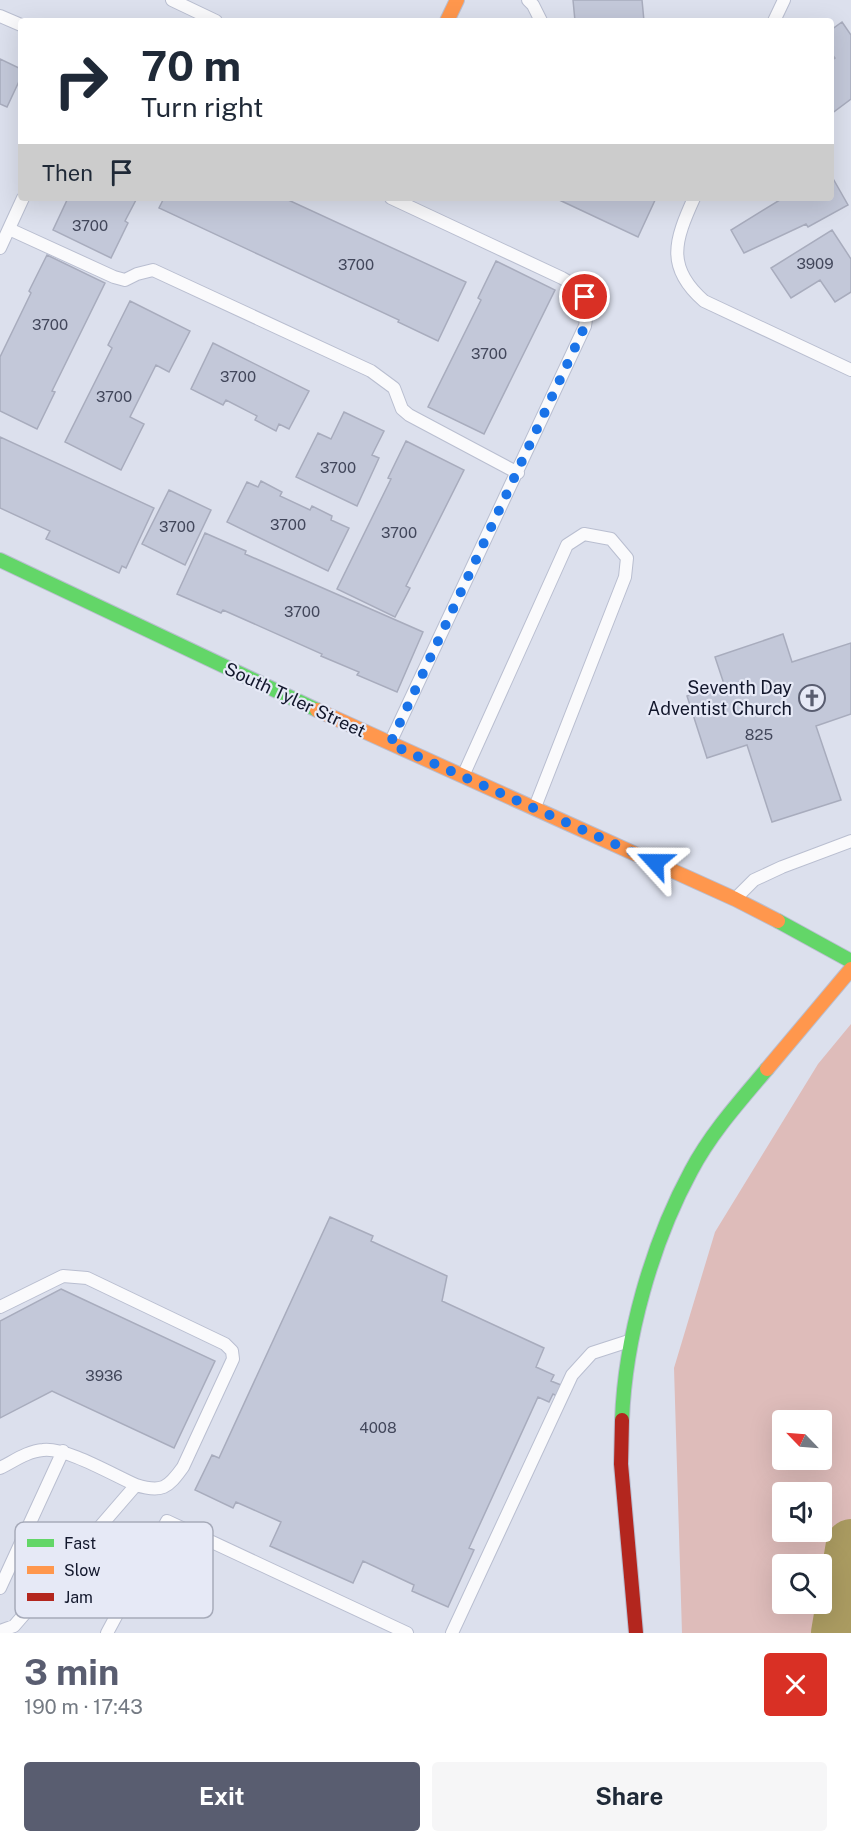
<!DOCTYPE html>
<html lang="en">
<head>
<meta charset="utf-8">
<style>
	:root { --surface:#fff; --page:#f6f6f7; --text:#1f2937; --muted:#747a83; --accent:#595d70 }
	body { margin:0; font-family:"Public Sans",sans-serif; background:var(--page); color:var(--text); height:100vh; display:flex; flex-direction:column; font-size:22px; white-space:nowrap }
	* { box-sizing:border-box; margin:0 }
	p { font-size:20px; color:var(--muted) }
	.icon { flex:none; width:33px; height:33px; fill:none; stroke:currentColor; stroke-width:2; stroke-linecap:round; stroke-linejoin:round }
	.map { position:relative; height:1633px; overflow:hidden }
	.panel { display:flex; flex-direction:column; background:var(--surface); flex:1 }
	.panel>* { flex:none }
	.hud { position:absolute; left:18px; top:18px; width:816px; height:183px; border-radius:6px; box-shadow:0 6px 24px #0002; background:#fff; color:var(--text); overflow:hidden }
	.needle { width:39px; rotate:295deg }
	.fabs { position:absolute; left:772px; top:1410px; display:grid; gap:12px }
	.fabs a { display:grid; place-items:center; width:60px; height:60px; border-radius:6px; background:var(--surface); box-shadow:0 6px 24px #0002; font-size:30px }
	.pin { position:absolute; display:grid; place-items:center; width:51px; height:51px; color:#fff; margin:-26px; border:3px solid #fff; border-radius:50%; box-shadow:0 2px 6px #0007 }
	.me { position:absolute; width:66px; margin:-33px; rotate:294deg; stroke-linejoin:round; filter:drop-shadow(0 0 4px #0008) }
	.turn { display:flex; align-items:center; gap:21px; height:126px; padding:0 24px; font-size:27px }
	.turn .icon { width:78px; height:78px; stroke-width:2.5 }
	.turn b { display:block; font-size:42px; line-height:51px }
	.then { display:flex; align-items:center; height:57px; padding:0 24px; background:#0003; gap:12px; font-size:22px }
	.round { display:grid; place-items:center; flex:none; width:63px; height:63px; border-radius:6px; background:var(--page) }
	.summary { display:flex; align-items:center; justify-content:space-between; height:102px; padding:0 24px }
	h1 { font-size:36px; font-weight:700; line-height:45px; color:var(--accent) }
	.cta { display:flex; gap:12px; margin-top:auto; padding:12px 24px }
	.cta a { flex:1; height:69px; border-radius:6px; background:var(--accent); color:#fff; font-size:24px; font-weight:700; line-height:69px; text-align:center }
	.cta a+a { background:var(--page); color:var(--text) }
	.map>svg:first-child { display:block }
</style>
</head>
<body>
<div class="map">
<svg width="851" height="1633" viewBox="0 0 851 1633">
	<rect width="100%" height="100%" fill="#dce0ed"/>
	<path fill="#debcba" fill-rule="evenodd" d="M851 1024V1633H682L674 1368 715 1232 818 1064ZM783 1420H822V1460H783ZM783 1492H822V1532H783ZM783 1564H822V1604H783Z"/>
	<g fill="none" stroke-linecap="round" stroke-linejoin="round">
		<path stroke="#aa9b61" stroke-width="50" d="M836 1633 851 1544"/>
	</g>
	<path fill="#c3c8d9" stroke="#a8acbd" stroke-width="1.5" d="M573 0H642L644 21H575Z
		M842 22 851 35V99L831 114V61L835 58 831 53V30Z
		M0 59 21 69V77L7 107 0 104Z
		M831 175 848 205 808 227 806 224 744 253 731 230 783 198H831Z
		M68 198H137L125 221 128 223 111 258 53 230Z
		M164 198H284L466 282 438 341 398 322 399 320 159 208Z
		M555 198H656L638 237Z
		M832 230 851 259V292L835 302 820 280 791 298 771 268Z
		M47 255 105 283 52 391 55 392 37 429 0 411V357L31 293 29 291Z
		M496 261 555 290 484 434 428 407 481 300 478 298Z
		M130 301 190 331 169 372 156 365 130 417 144 424 121 470 65 442 112 348 108 345Z
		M213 343 309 391 289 429 279 424 276 431 255 420 257 416 226 400 223 405 191 389Z
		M344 412 384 431 372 455 379 458 357 506 296 477 318 433 331 439Z
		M0 437 154 508 126 568 122 566 119 573 46 539 50 531 0 508Z
		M406 441 464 470 406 586 410 588 395 617 337 589 391 479 388 478Z
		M261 481 282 492 280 496 310 510 312 506 332 516 331 520 349 528 328 571 227 522 247 482 258 487Z
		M169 490 211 510 185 565 142 544Z
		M205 533 246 551 245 554 423 632 397 692 357 675 359 672 321 656 322 654 223 610 221 613 177 594Z
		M783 634 792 662 851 643V714L816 726 841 800 772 822 747 745 707 758 687 696 724 684 715 657Z
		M330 1217 373 1236 371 1241 447 1276 442 1301 544 1348 536 1367 554 1375 551 1381 561 1385 557 1396 553 1394 549 1402 538 1397 469 1548 474 1550 448 1607 412 1591 414 1585 363 1561 353 1583 270 1546 281 1522 236 1502 233 1508 195 1490 212 1455 219 1458Z
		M61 1289 215 1361 174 1448 52 1391 0 1418V1321Z"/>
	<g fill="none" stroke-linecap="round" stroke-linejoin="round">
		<defs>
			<path id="lane" d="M172 0 216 21
				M528 0 533 5 541 21
				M0 16 21 25
				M774 21 784 0
				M694 198C675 240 665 267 704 301L851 370
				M9 229 114 277 125 280 137 274 153 270 371 371 394 388 402 409 409 415 518 473
				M0 248 23 198
				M390 743 585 326C590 299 586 291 562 278L391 198
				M463 776 567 545 584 534 611 539 627 558 625 577 535 807
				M736 898 754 880 782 867 851 841
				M0 1307 63 1276 87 1278 225 1344 232 1351 233 1359 183 1467C168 1488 162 1493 136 1485L14 1626 0 1631
				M0 1468C14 1461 28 1451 43 1450 66 1447 113 1475 136 1485
				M0 1588 63 1451
				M107 1633 167 1521 407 1633
				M452 1633 572 1375 592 1353 629 1341"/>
			<path id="fast" d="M0 560 317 710
				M778 921 851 961
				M622 1420C625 1338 652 1243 691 1171 711 1133 740 1101 767 1069"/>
			<path id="slow" d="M447 21 457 0
				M317 710 735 899 778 921
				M767 1069 851 969"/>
			<path id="jam" d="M622 1420 621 1464 636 1633"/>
		</defs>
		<use href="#lane" stroke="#b9bed0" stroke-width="14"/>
		<use href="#fast" stroke="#b9bed0" stroke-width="16"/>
		<use href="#slow" stroke="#b9bed0" stroke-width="16"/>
		<use href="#jam" stroke="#b9bed0" stroke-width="16"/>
		<use href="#lane" stroke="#fafafc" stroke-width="12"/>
		<use href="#fast" stroke="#63d668" stroke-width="14"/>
		<use href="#slow" stroke="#ff974d" stroke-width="14"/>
		<use href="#jam" stroke="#b3261e" stroke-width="14"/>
	</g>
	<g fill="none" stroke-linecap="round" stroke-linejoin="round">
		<path stroke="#1a73e8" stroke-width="10" stroke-dasharray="0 18" d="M585 297 589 308 585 326 390 744 655 862"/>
	</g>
	<defs>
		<symbol id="church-ring" viewBox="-11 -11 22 22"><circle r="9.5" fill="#e6e9f6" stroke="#595d70" stroke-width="1.5"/><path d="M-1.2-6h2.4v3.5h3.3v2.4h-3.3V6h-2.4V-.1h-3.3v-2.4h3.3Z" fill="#595d70"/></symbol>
	</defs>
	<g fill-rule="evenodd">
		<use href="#church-ring" x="797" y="683" width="30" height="30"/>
	</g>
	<g text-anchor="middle" stroke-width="4.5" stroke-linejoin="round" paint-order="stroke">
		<g font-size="15" fill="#42475b">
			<text x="90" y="231">3700</text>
			<text x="815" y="269">3909</text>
			<text x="356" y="270">3700</text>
			<text x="50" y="330">3700</text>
			<text x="489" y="359">3700</text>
			<text x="238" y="382">3700</text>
			<text x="114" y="402">3700</text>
			<text x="338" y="473">3700</text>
			<text x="288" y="530">3700</text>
			<text x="177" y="532">3700</text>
			<text x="399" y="538">3700</text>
			<text x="302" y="617">3700</text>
			<text x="759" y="740">825</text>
			<text x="104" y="1381">3936</text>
			<text x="378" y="1433">4008</text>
		</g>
		<g font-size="18" fill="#12172c" stroke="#e6e9f6" text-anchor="end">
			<text x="792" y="694">Seventh Day<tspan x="792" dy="21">Adventist Church</tspan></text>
		</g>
		<g font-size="18" fill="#12172c" stroke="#e6e9f6">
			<text transform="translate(295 700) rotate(25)" y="6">South Tyler Street</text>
		</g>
	</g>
	<rect x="15" y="1522" width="198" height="96" rx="9" fill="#e6e9f6" stroke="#a6aab9" stroke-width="1.5"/>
	<rect x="27" y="1539" width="27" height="8" fill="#63d668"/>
	<rect x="27" y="1566" width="27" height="8" fill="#ff974d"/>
	<rect x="27" y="1593" width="27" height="8" fill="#b3261e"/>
	<g font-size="16" fill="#12172c">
		<text x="64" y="1549">Fast</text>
		<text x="64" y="1576">Slow</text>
		<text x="64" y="1603">Jam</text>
	</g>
</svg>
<div class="fabs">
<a><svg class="needle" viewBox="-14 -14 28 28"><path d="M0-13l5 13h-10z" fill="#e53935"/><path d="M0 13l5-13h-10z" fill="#747a83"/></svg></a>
<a><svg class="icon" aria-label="sound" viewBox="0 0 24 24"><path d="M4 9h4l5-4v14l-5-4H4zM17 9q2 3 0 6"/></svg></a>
<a><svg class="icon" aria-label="search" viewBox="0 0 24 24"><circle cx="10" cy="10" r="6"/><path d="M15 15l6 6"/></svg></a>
</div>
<div class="pin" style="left:585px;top:297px;background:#d93025"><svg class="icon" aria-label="arrive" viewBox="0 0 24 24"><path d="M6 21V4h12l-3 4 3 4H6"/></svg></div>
<svg class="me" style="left:655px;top:862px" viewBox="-20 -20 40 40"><path d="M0-17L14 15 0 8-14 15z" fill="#1a73e8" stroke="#fff" stroke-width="4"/></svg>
<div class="hud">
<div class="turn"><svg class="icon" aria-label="right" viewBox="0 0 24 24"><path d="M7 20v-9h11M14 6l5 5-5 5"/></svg><div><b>70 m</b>Turn right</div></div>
<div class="then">Then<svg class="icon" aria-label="arrive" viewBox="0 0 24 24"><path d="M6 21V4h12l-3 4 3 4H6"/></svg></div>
</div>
</div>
<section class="panel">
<div class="summary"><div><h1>3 min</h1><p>190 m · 17:43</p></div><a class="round" style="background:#d93025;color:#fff"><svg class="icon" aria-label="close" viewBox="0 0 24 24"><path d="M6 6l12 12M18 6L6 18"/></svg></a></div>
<div class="cta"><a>Exit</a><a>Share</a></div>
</section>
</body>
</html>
